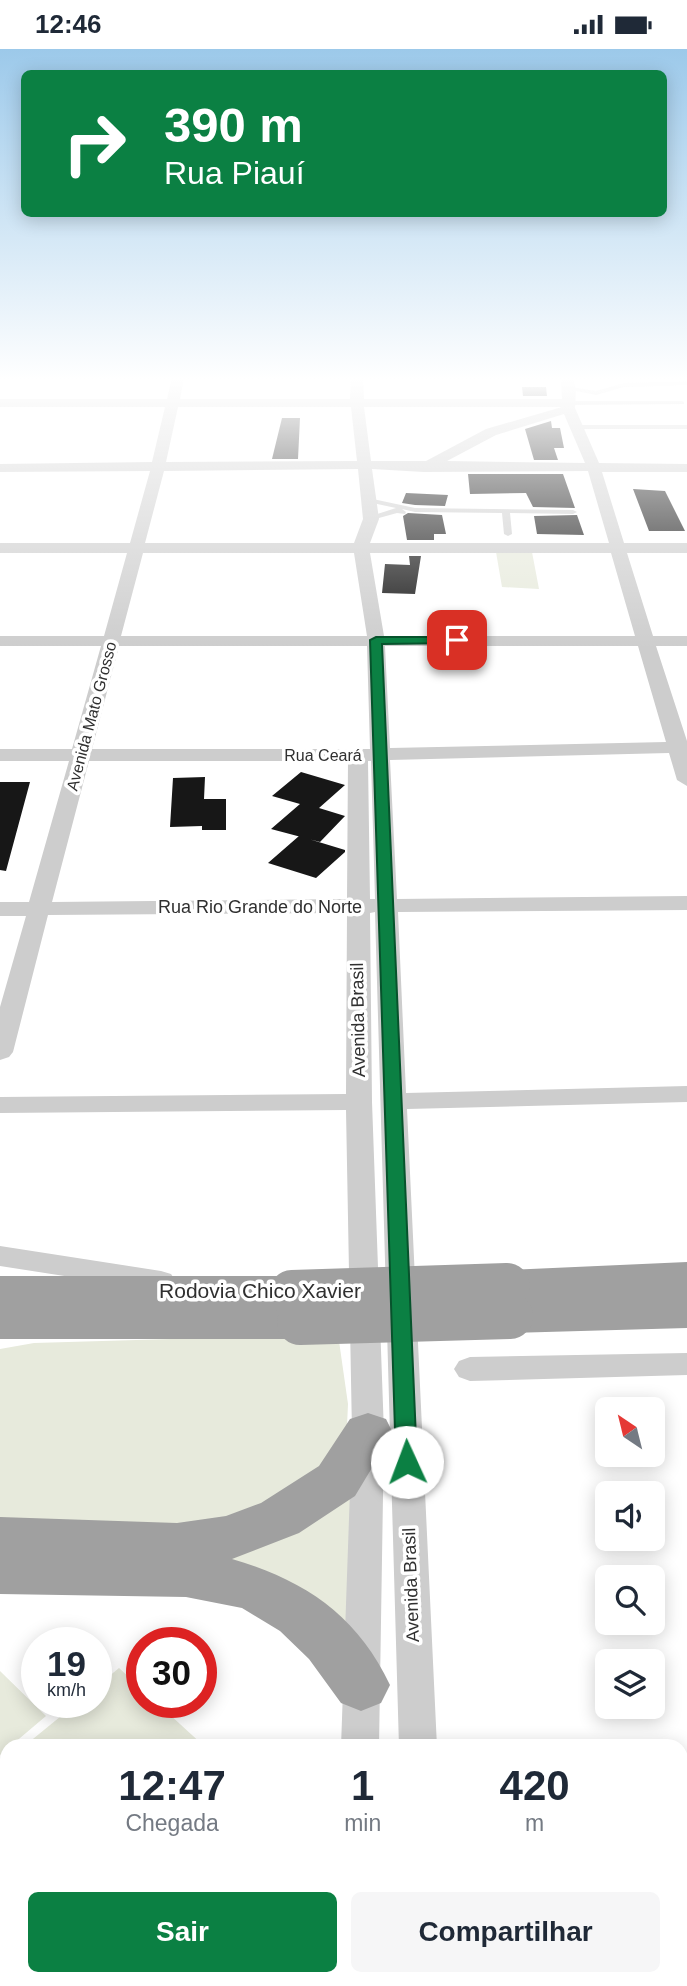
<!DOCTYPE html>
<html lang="pt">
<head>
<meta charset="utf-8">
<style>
	:root { --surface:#fff; --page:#f6f6f7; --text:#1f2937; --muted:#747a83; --accent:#0b8043 }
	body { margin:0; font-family:Arial,sans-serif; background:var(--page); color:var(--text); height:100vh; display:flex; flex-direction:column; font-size:26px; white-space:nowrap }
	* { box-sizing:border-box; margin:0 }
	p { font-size:23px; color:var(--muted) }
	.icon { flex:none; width:38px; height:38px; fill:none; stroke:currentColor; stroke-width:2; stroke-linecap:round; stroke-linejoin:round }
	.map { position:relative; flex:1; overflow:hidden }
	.drawer { position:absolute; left:0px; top:1690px; width:688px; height:247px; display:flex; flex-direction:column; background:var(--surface); border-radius:21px 21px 0 0; box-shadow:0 4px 18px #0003 }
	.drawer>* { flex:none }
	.guide { position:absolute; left:21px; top:21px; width:646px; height:147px; border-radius:10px; box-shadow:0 4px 18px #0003; background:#0b8043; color:#fff; overflow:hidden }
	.needle { width:46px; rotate:325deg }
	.buttons { position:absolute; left:595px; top:1348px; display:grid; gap:14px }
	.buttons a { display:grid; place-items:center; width:70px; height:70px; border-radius:10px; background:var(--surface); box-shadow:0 4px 18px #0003; font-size:35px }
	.speed { position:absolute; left:21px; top:1578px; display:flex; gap:14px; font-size:35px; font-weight:700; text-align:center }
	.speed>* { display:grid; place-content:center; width:91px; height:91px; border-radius:50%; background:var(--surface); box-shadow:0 4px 18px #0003; line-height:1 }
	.speed small { font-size:18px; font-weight:400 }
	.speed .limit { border:10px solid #d22; background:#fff; color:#111 }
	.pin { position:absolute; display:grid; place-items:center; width:60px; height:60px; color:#fff; margin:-30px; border-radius:14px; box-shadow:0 4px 10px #0006 }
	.me { position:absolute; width:77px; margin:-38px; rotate:358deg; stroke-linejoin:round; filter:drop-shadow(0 0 5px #0008) }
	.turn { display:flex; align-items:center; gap:24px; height:147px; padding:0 28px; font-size:32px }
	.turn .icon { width:91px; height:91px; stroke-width:2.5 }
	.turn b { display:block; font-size:49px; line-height:60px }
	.eta { display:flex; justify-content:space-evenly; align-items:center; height:119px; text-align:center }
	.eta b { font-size:42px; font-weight:700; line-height:49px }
	.primary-button { display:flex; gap:14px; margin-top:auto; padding:14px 28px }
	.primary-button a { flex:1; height:80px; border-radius:10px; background:var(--accent); color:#fff; font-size:28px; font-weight:700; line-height:80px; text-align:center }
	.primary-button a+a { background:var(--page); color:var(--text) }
	.status { display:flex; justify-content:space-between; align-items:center; height:49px; padding:0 35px; background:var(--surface); direction:ltr }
	.status svg { height:19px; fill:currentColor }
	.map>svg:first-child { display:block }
</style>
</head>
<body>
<div class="status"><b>12:46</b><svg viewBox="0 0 49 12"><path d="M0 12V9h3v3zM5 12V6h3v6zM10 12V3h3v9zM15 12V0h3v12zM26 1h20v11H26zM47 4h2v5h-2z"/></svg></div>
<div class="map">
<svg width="687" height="1937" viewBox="0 0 687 1937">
	<rect width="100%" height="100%" fill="#fff"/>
	<path fill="#e7eadc" d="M496 503H532L539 540 502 538Z
		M338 1285 348 1355 347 1377 336 1415 234 1476 0 1478V1300L34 1294Z
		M351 1435 349 1601 304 1557 0 1505 204 1508Z
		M119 1619 142 1640V1654H157L204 1697 31 1698 28 1694 77 1654H96V1638Z
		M0 1622 46 1667 0 1706Z"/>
	<path fill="#171717" d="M522 338H546L547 347H523Z
		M282 369H300L298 410H272Z
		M551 372 552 379H560L564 399H554L558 411H534L525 380Z
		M468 425H563L575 459 533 458 526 444 470 445Z
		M633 440 665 442 685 482H649Z
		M406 444 448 446 445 457 415 456 402 454Z
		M408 464 442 466 446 485H434V491H407L403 467Z
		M577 466 584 486 537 485 534 467Z
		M409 507H421L415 545 382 544 385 515 410 516Z
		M301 723 345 736 319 759 345 767 320 793 271 780 300 755 272 747Z
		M205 728 204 750H226V781H202V777L170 778 173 729Z
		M0 733H30L6 822 0 821Z
		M299 787 345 801V803L316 829 268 814Z"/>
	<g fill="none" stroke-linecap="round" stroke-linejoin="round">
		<path fill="#cdcdcd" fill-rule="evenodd" d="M687 332V336L624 338 596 346 567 340 570 338 596 342 624 334Z
			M682 352 684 353V355L569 356 566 354 569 352Z
			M687 376V380H576L573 378 576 376Z
			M368 449 415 459 573 461 577 463 573 465 510 464 512 485 508 487 504 485 502 464 415 463 402 460 406 463 405 465 397 464 368 472V468L396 459 368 453Z"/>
		<path fill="#cdcdcd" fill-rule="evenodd" d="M172 329H184L180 350H350L351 329H363L364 350H562L561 329H573L576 340 575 359 599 414 687 415V423H602L624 494H687V504H627L653 587H687V597H656L687 692V737L677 731 669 704 390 711 397 850 687 847V861L398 863 406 1044 687 1037V1053L407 1060 437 1698H399L375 863 370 864 372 1053 384 1384 379 1698H341L352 1384 346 1061 0 1064V1048L346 1045 347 864 48 866 13 1003 9 1008 0 1011V958L26 867H0V853H29L69 712H0V700H72L101 597H0V587H104L127 504H0V494H130L150 422 0 423V415L152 413 165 358H0V350H167ZM178 358H351L357 412 166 413ZM364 358H562L486 380 426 412H371ZM564 365 585 414 447 412 496 386ZM358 420 363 470 354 494H145L164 422ZM372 420 424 423 588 422 609 494H370L379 470ZM143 504H354L367 587H121ZM370 504H611L635 587H384ZM119 597H367L370 700H92ZM385 597H638L666 693 390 699ZM89 712H348L347 850 52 853ZM368 712H371L375 850H370Z
			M0 1197 161 1222 171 1225 176 1232 171 1239 161 1242 0 1217Z
			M687 1304V1326L470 1332 459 1328 454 1320 459 1312 470 1308Z
			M681 1706H687V1742H681Z
			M337 1930H379V1937H337Z
			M405 1930H447V1937H405Z"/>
		<path fill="#a0a0a0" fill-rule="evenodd" d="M687 1213V1279L510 1284 493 1279 486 1267 493 1255 503 1252 491 1249 484 1237 491 1225 507 1221Z
			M0 1227H292L308 1232 315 1244 308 1256 304 1257 317 1261 324 1273 317 1285 300 1290H0Z
			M368 1364 386 1370 393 1384 355 1447 299 1484 232 1510C304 1531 357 1566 390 1636L381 1654 361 1662 341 1654 309 1610 280 1582 242 1559 186 1548 0 1545V1468L177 1474 226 1467 261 1454 319 1417 350 1370Z"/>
		<path stroke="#a0a0a0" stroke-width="46" d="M292 1244 507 1237
			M300 1273 510 1267"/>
	</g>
	<linearGradient id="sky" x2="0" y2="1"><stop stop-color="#9cc9ea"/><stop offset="0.55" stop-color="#fff"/><stop offset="1" stop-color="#fff" stop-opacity="0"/></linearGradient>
	<rect width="687" height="600" fill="url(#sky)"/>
	<path fill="#0b8043" stroke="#07532c" stroke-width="2" d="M457 588 463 591 461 594 382 595 417 1413 414 1419H399L396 1413 370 591 376 588Z"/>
	<g text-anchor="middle" stroke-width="7" stroke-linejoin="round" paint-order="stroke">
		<g font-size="16" fill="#303030" stroke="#fff">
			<text transform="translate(91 667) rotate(-75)" y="6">Avenida Mato Grosso</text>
			<text x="323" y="712">Rua Ceará</text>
		</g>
		<g font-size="18" fill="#303030" stroke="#fff">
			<text x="260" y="864">Rua Rio Grande do Norte</text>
			<text transform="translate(358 971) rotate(-91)" y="6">Avenida Brasil</text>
			<text transform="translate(411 1536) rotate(-92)" y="6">Avenida Brasil</text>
		</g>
		<g font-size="21" fill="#303030" stroke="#fff">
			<text x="260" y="1249">Rodovia Chico Xavier</text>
		</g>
	</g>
</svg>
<div class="buttons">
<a><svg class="needle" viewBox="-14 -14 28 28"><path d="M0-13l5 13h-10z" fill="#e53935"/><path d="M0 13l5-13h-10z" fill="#747a83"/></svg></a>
<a><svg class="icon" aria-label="sound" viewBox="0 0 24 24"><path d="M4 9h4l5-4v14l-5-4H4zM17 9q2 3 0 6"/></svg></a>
<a><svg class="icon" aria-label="search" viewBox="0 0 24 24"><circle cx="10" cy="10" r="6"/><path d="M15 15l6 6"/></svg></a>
<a><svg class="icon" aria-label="layers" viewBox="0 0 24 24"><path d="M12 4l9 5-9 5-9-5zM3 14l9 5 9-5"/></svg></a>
</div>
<div class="speed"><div>19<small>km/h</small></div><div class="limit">30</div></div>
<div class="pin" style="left:457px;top:591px;background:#d93025"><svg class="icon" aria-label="arrive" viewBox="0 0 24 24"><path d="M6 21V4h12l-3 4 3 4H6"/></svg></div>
<svg class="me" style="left:407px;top:1413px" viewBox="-20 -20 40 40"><circle r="19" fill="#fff"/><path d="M0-13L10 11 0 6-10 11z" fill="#0b8043"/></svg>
<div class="guide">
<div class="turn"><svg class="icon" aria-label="right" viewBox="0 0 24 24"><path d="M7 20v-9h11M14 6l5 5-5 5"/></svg><div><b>390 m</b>Rua Piauí</div></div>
</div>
<section class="drawer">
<div class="eta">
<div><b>12:47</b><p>Chegada</p></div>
<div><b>1</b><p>min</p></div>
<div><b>420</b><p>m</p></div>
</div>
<div class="primary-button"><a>Sair</a><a>Compartilhar</a></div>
</section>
</div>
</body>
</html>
